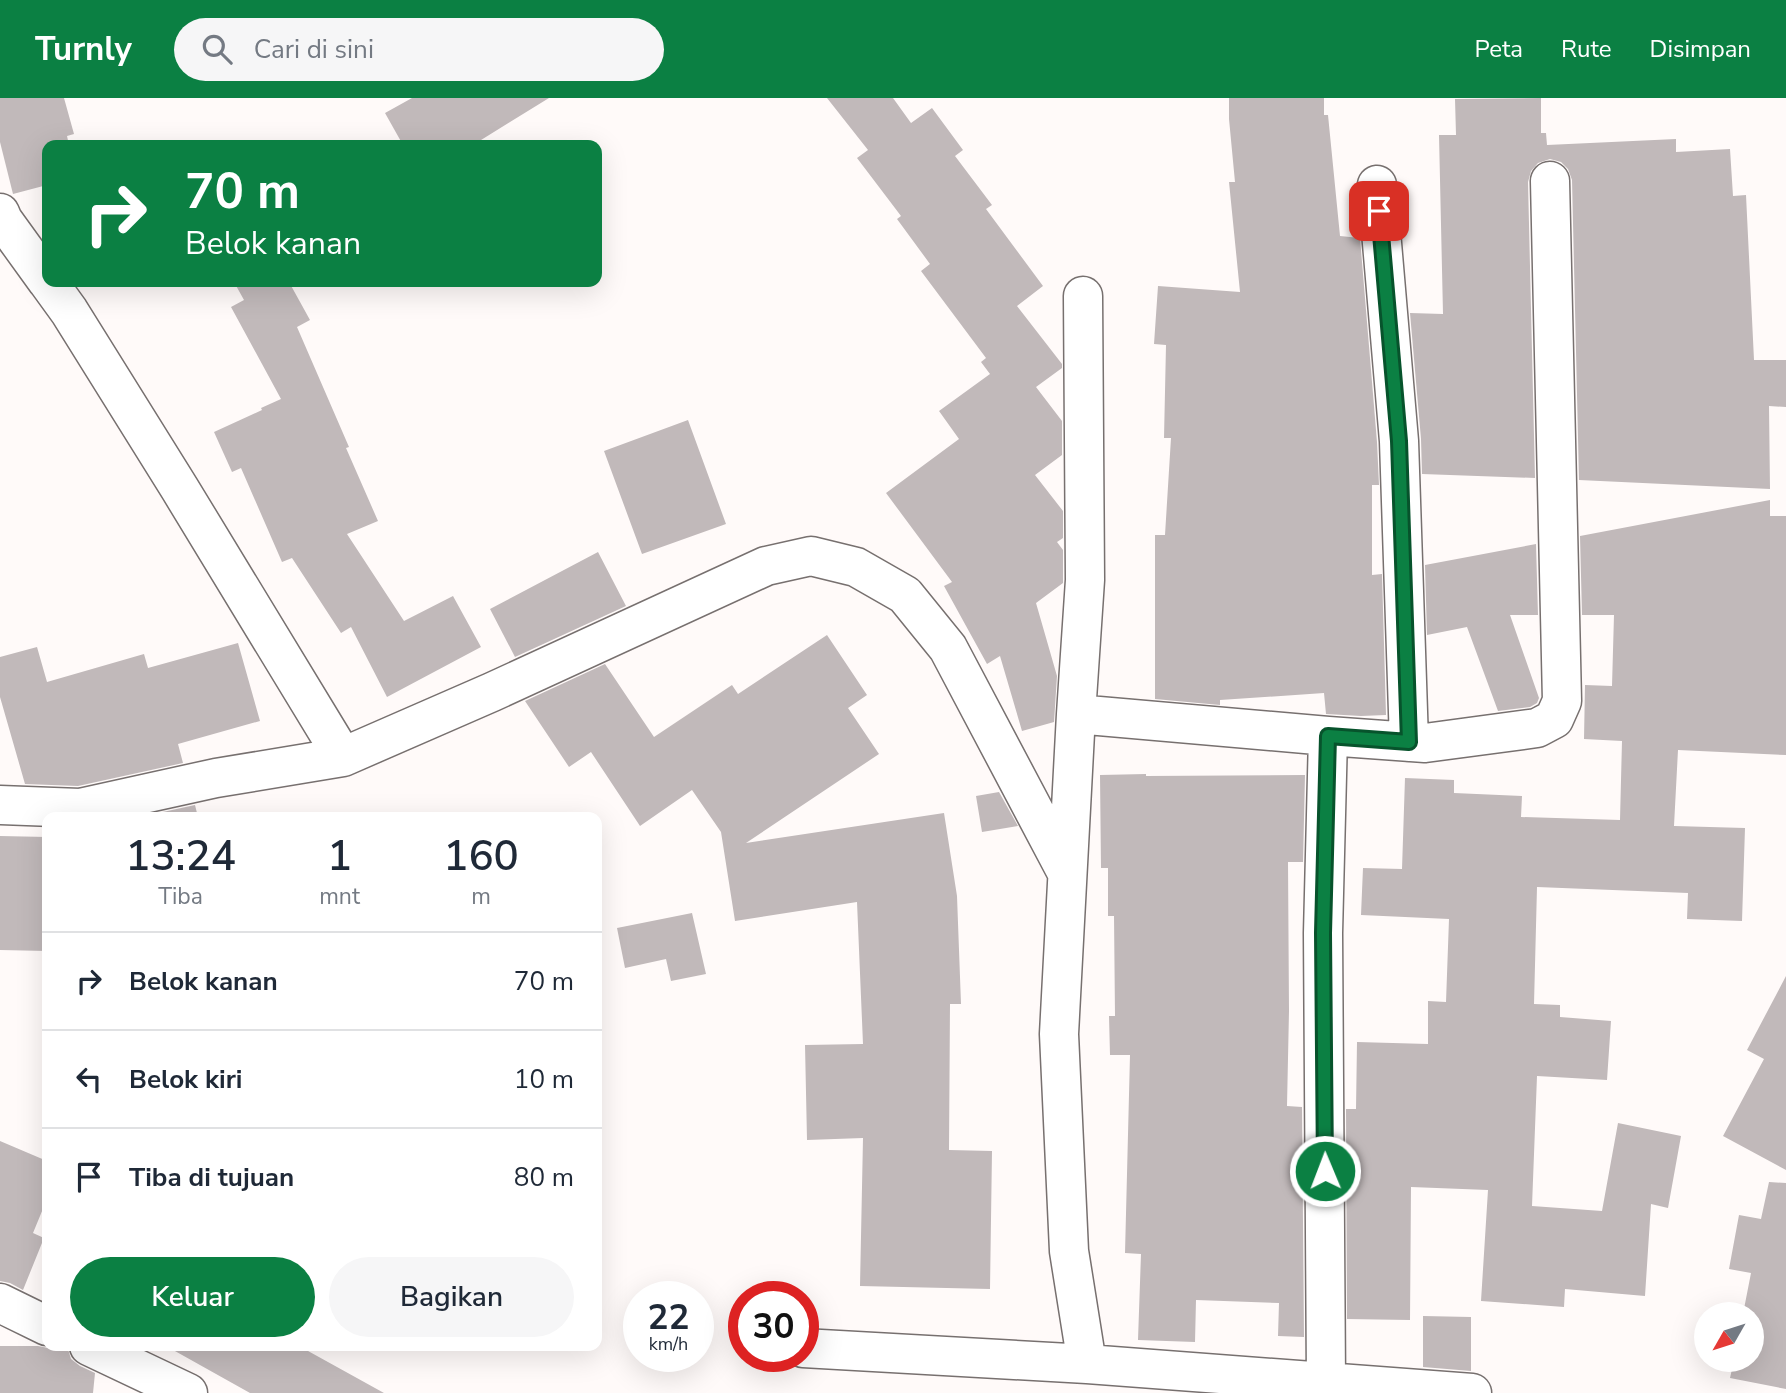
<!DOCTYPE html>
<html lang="id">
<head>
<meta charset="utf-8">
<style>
	:root { --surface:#fff; --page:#f6f6f7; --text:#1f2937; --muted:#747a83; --line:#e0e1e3; --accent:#0b8043 }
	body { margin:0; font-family:"Nunito Sans",sans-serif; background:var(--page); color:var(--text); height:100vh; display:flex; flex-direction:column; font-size:26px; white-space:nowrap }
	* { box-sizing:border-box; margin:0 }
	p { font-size:23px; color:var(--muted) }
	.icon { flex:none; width:38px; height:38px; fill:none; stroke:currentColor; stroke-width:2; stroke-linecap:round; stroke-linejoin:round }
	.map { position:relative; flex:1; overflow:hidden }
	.details { position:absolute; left:42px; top:714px; width:560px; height:539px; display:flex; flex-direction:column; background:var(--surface); border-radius:14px; box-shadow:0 7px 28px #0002 }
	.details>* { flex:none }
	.banner { position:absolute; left:42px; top:42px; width:560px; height:147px; border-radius:14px; box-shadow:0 7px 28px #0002; background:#0b8043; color:#fff; overflow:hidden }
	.needle { width:46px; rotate:231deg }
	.controls { position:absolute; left:1694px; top:1204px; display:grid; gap:14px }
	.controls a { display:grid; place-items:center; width:70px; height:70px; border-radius:50%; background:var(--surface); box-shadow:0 7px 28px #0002; font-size:35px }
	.speed { position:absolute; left:623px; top:1183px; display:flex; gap:14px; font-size:35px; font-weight:700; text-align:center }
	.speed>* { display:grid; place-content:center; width:91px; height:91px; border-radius:50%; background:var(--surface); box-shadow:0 7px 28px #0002; line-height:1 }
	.speed small { font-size:18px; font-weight:400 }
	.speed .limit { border:10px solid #d22; background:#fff; color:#111 }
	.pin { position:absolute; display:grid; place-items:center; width:60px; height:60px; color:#fff; margin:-30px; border-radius:14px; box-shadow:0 4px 10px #0006 }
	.me { position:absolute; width:77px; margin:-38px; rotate:359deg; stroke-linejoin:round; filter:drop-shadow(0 0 5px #0008) }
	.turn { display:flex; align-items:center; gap:24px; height:147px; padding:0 28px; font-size:32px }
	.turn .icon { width:91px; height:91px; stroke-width:2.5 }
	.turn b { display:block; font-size:49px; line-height:60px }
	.eta { display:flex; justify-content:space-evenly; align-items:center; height:119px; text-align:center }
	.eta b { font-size:42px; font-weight:600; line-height:49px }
	.cta { display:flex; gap:14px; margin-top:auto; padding:14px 28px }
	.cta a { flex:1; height:80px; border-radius:42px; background:var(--accent); color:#fff; font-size:28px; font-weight:600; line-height:80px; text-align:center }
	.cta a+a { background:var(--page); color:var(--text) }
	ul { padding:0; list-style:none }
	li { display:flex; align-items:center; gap:21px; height:98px; padding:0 28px; border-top:2px solid var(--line) }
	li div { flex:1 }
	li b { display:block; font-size:26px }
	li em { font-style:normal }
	header { display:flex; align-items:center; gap:42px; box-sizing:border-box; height:98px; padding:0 35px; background:var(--accent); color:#fff }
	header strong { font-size:33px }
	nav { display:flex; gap:38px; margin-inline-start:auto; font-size:24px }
	.search { width:490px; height:63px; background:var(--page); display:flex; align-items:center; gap:18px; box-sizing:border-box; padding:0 24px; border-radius:38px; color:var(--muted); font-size:26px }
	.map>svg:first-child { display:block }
</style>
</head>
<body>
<header>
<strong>Turnly</strong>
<div class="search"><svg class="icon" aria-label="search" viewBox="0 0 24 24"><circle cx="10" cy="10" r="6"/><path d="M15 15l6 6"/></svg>Cari di sini</div>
<nav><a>Peta</a><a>Rute</a><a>Disimpan</a></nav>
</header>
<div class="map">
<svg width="1786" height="1295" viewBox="0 0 1786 1295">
	<rect width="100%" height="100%" fill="#fffaf9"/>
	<path fill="#c1b9ba" d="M0 0H64L74 36 67 38 69 47H47V87L13 96 0 44Z
		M412 0H549L473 47H403L385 15Z
		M827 0H893L911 25 932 10 963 52 955 58 992 107 986 111 1043 188 1017 208 1062 266V270L1036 289 1062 323V357L1035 377 1063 413V440L1057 444 1063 452V485L1036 505 1057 578 1054 624 1022 633 1000 558 987 566 944 488 952 484 886 395 959 341 939 313 990 276 981 264 986 260 921 173 930 166 897 121 901 118 857 60 868 52Z
		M1229 0H1324V17H1328L1340 138 1360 140 1377 344 1379 387H1372V477L1382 476 1386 617 1361 618 1326 616 1324 595 1220 602V607L1155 601V437H1165L1171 340H1164L1166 247 1154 246 1158 188 1240 194 1229 84H1235L1229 21Z
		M1541 0V35H1546L1547 47 1676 41V54L1730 51 1733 98 1746 97 1754 262H1786V309L1769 308 1770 391 1579 382 1572 82 1568 71 1561 64 1550 61 1538 65 1531 73 1528 84 1535 380 1422 376 1421 341 1410 215 1443 216 1439 37H1456L1455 1Z
		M234 184H289L310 222 297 229 349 349 346 350 378 423 347 436 404 523 453 498 481 549 387 599 351 529 341 535 292 460 282 464 241 370 232 374 214 334 262 312 261 310 281 301 231 209 244 202Z
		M688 322 726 426 642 456 604 353Z
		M1770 402V418H1786V657L1678 652 1674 728 1745 730 1742 823 1687 821 1688 795 1537 789 1534 906 1560 907V919L1611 923 1607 982 1537 978 1532 1108 1602 1113 1618 1025 1681 1038 1668 1110 1651 1106 1645 1198 1565 1191 1564 1209 1481 1203 1488 1092 1411 1089 1410 1222 1347 1221 1346 1011H1356L1357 944 1428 946V903L1446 904 1449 821 1361 817 1363 770 1402 771 1405 680 1454 682V695L1522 698 1521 719 1620 722 1622 643 1584 641 1585 587 1612 588 1614 517H1582L1580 438Z
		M1536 446 1538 517H1510L1539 600 1537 605 1530 609 1498 613 1467 529 1427 537 1425 467Z
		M598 454 626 508 515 559 490 511Z
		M827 537 867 597 848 610 879 656 746 745 944 715 957 798 961 906H950L949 1052 992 1053 990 1191 860 1188 863 1040 807 1042 805 947 863 946 857 804 735 823 721 734 692 692 640 728 591 654 569 669 525 603 605 566 654 639 732 587 738 596Z
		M238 545 260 623 178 646 183 665 78 688 25 686 0 599V559L37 549 47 584 144 556 148 570Z
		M1146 676V678L1305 677 1303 764H1288L1289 913 1287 1008 1302 1009 1304 1239 1278 1238 1279 1205 1196 1202 1195 1244 1138 1242 1141 1156 1125 1155 1130 957H1110L1109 918H1115L1114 818H1108V770H1101L1100 677Z
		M999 694 1018 728 982 734 976 698Z
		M195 707 198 719H140Z
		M0 738 47 739V853L0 852Z
		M692 815 706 876 671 883 666 861 625 870 617 830Z
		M1786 878V1072L1723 1038 1764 961 1747 952Z
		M0 1043 47 1063V1101L33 1135 44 1140 23 1192 10 1185 0 1183Z
		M1769 1084 1786 1085V1291L1730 1280 1734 1262H1752V1216H1743L1751 1175 1729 1171 1739 1117 1761 1121Z
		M1423 1218 1471 1219V1273L1423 1269Z
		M0 1248H38L48 1250 55 1248H67L71 1261 80 1268 95 1275 93 1295H0Z
		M166 1248H299L384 1295H250Z"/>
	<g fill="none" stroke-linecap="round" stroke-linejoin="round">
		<defs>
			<path id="minor" d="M1377 87 1399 343 1409 644
				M0 115 3 122 47 183
				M48 184 69 213 180 391 343 659
				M1083 198 1085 482 1076 616 1059 936 1069 1153 1087 1266
				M1076 616 1328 638 1425 645 1537 630 1554 621 1562 603 1550 83
				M0 707 80 710 216 680 343 659 492 594 766 468 811 458 856 469 905 497 948 550 1067 775
				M0 1205 47 1228
				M89 1248 188 1295
				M803 1250 1087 1266 1472 1295
				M1326 1283 1323 835 1328 638"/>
		</defs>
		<use href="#minor" stroke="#77706f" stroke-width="41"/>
		<use href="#minor" stroke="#fff" stroke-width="38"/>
	</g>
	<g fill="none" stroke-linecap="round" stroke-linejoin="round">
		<defs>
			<path id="route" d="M1325 1073 1323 835 1328 638 1409 644 1399 343 1379 113"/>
		</defs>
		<use href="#route" stroke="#07532c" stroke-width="18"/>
		<use href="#route" stroke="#0b8043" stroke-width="12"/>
	</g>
</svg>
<div class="controls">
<a><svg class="needle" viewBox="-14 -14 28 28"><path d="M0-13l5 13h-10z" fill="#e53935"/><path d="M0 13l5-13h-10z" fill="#747a83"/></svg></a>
</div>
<div class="speed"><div>22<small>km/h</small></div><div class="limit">30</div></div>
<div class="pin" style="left:1379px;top:113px;background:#d93025"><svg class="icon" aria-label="arrive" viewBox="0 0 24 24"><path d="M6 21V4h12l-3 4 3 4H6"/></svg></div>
<svg class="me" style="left:1325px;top:1073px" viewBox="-20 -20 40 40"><circle r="17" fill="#0b8043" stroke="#fff" stroke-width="3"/><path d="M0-11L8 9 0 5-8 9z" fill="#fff"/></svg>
<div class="banner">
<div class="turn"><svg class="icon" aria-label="right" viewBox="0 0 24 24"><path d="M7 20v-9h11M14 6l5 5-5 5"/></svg><div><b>70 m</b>Belok kanan</div></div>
</div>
<section class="details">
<div class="eta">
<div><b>13:24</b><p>Tiba</p></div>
<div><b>1</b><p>mnt</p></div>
<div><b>160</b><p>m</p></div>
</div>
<ul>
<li><svg class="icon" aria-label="right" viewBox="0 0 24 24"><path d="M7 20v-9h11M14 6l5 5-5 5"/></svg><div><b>Belok kanan</b></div><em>70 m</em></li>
<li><svg class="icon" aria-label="left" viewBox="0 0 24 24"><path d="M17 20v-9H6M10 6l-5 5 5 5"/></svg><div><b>Belok kiri</b></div><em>10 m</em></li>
<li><svg class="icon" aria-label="arrive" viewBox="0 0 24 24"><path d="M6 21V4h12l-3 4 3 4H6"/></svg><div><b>Tiba di tujuan</b></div><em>80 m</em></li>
</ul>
<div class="cta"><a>Keluar</a><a>Bagikan</a></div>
</section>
</div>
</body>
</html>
